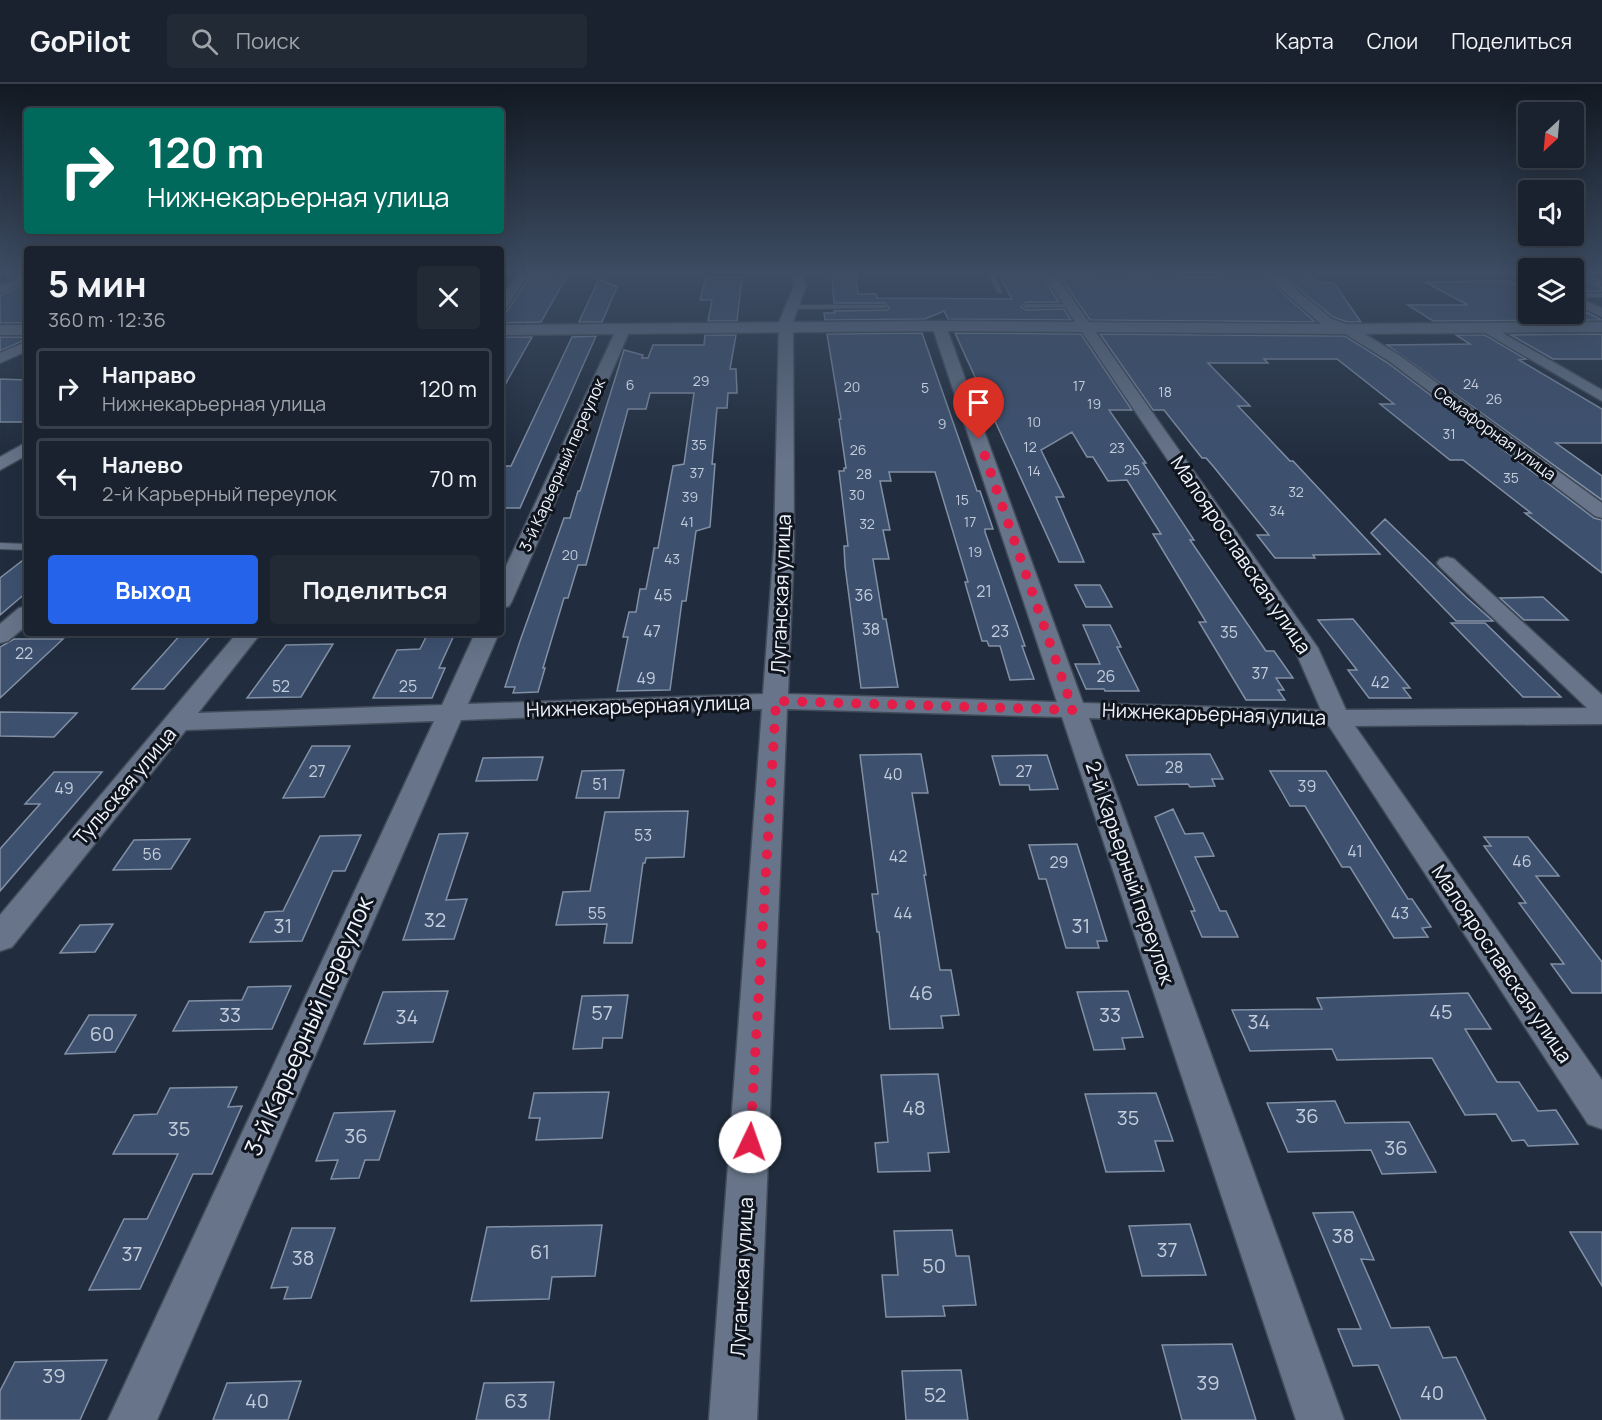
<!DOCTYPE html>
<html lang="ru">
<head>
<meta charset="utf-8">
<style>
	:root { --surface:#19222e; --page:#222a36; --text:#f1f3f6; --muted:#9fa4aa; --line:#373f4a; --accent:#2563eb }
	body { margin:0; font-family:Manrope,sans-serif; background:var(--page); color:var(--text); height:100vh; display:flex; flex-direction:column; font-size:22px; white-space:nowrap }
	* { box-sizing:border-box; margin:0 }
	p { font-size:20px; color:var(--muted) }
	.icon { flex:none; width:33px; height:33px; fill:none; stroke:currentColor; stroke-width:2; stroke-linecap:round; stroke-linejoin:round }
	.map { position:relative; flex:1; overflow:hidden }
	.panel { position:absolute; left:24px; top:162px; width:480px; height:390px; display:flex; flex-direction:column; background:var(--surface); border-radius:6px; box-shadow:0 6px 24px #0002,0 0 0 2px var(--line) }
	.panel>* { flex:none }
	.banner { position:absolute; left:24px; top:24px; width:480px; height:126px; border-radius:6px; box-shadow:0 6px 24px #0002,0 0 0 2px var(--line); background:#00695c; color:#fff; overflow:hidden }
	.needle { width:39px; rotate:206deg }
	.fabs { position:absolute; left:1518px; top:18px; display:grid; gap:12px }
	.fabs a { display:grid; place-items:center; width:66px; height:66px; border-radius:6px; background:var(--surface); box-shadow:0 6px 24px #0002,0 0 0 2px var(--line); font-size:30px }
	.pin { position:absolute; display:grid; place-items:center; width:51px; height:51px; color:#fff; margin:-62px -26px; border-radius:50% 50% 50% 0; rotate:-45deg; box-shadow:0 0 6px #0007 }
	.pin .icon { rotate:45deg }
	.me { position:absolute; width:66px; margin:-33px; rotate:3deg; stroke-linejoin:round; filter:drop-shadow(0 0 4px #0008) }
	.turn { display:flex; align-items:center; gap:21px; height:126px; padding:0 24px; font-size:27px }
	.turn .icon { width:78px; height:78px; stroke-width:2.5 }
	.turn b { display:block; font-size:42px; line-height:51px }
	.round { display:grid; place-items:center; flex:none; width:63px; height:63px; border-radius:6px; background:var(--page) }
	.head { display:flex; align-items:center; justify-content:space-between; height:102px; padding:0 24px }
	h1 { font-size:36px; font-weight:700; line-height:45px }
	.cta { display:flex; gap:12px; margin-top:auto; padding:12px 24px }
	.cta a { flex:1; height:69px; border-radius:6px; background:var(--accent); color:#fff; font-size:24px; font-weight:700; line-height:69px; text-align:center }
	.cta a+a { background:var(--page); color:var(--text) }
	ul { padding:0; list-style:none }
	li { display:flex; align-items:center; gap:18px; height:81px; margin:0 12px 9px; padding:0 12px; border:3px solid var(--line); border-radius:6px }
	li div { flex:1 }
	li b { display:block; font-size:22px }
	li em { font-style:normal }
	header { display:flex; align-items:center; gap:36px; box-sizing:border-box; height:84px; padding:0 30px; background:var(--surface); border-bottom:2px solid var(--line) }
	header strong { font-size:28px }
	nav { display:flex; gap:33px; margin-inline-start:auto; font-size:21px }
	.search { width:420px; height:54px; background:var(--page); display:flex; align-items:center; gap:15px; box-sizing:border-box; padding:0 21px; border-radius:6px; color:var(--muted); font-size:22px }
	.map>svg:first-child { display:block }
</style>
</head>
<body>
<header>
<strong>GoPilot</strong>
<div class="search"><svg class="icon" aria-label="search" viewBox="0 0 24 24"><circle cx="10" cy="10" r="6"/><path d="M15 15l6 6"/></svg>Поиск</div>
<nav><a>Карта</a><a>Слои</a><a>Поделиться</a></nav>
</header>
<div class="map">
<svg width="1602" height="1336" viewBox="0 0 1602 1336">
	<rect width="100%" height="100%" fill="#212d3e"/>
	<path fill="#3d516f" stroke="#8290a5" stroke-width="1.5" d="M1217 190H1262L1315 238 1090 236 1059 191 1221 193Z
		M1280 190H1308L1320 199H1334L1361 238H1347L1333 233Z
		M1574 190 1602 203V207L1574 208Z
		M531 191 567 192 541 238 501 239V229L507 227Z
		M832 191H856L858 210H876L877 214 1012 215 999 191H1041L1059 218H1026L1021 223 1026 226 1064 225 1071 236 948 235 944 227 925 235 825 236 824 229H835L834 227 887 226 889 224 885 219H834Z
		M706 193H742L737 237H708L712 216H700Z
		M599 195 617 203 602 238H579Z
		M1510 197 1528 206V230H1574V222L1602 236 1433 237 1408 221H1468L1425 198Z
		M27 199V239H0V211Z
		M922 249 977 407H980L993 445H985V448L1025 562H1022L1034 595 1010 596 1000 562H989L987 557H982L966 502 965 498H968L935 388H889L891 397H880L890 446H883L889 475H873L883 535H886L898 603 861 604 845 482 844 462H848L839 387H844V384H846L839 335H841L827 250Z
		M955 249 1081 250 1132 326H1109L1146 379H1143L1194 456H1190L1240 529 1266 567H1274L1293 594H1276L1284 606H1278L1285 616H1246L1199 538H1206L1153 450H1161L1127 396 1108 397 1093 373H1087L1072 348 1041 366 1064 413H1056L1084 478H1059Z
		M1100 250 1345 252 1388 279 1594 434 1602 436V489L1525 429H1531L1463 376H1450L1380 320H1394L1337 275H1264L1268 279H1208L1250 322H1238L1290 377H1293L1380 470 1313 471 1315 474H1275L1257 451H1269L1213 382 1206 374H1202L1164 326H1153Z
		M1602 250V275H1553L1511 251Z
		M705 251H736L730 285H736L737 309H728L727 324H717L712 380H715L710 443 696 447 686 517H682L670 606 617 607 628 553H623L629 528H636L640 505H646L654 464H658L673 382 684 380 694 309H650L646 325H628L586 481H578L568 514H564L543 584H545L538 608 513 609 515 603H505L520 557 564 434H570L578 407H580L624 266 643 271 642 274H648L653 261H704Z
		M1456 251H1485L1526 275 1519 276 1602 325V359H1556L1602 392V416L1387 261 1470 260Z
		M596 252 520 424H501V382H511L572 253Z
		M0 253H27V255L0 267Z
		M501 253H532L501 308Z
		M0 295 27 296V338H0Z
		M1385 435 1467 514 1493 537H1456L1371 449Z
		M27 473V508L0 531V494Z
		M1075 501H1100L1112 523H1086Z
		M1543 513 1568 536H1524L1500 514Z
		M1353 535 1410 604H1403L1411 614H1369L1348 586H1357L1318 536Z
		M1451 539H1485L1561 613H1523Z
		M1083 541H1110L1121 563H1117L1139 607H1105L1104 605H1086L1075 580H1100Z
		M182 549H213L164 605H132Z
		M428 549H455L439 584H445L432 614H373L397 566 420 565Z
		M14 555H63L0 614V563Z
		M333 560 301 613 247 614 286 561Z
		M0 628 77 629 54 653 0 652Z
		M312 662H350L324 713 283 714Z
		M921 670 928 709H912L926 791H924L940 886H951L959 931 941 932 943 944 890 945 879 848H877L872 810H878L860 671Z
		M1210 670 1223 695H1212L1215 702 1190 703 1188 700 1138 701 1126 671Z
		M1047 671 1058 705 1030 706 1029 701H1000L992 672Z
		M543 673 537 696 476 697 483 674Z
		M624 686 619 714H576L582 687Z
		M1270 687H1326L1408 815H1412L1431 843 1422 844 1428 853 1394 854 1350 783H1342L1305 722H1290Z
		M54 688H102L0 807V765L40 720H25Z
		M1173 725 1185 750 1203 749 1214 772 1195 773 1220 827H1226L1238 853H1202L1191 827H1195L1155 733Z
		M688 727 684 773 646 774 645 779H643L632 859H604L607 840 556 841 563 808 590 807 605 728Z
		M468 749 446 816 467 815 454 855 403 856 439 750Z
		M361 751 345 787H333L302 857 250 858 265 828 283 827 320 752Z
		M1484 753H1528L1559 792H1536L1602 878V909H1572L1551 880H1564L1519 819H1526L1484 762H1491Z
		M190 755 171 785 113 786 134 756Z
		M1077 760 1107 857H1097L1099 864H1066L1046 795H1039L1029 761Z
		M113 840 95 868 60 869 80 841Z
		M291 902 272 945 173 947 189 917 242 916 248 903Z
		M448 907 433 958 364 960 383 908Z
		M1128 907 1143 953 1122 954 1125 965 1094 966 1077 908Z
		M1468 909 1491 945H1465L1497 998H1519L1538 1027 1556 1026 1578 1060 1528 1062 1524 1056 1512 1057 1496 1030 1465 1031 1432 974 1337 976 1332 965 1250 967 1232 926 1322 925 1317 914Z
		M628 911 622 954H603L602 964 573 965 582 912Z
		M89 931H136L115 968 65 970Z
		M938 990 949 1068 928 1069 930 1087 878 1088 875 1059 888 1058 881 991Z
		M237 1003 228 1023 242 1022 212 1090H193L140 1205 89 1206 124 1135H147L178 1070H113L134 1031 157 1030 170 1004Z
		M609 1008 602 1054 536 1056 540 1034H529L534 1009Z
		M1156 1009 1173 1057H1155L1164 1087 1106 1088 1085 1010Z
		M1335 1017 1345 1039 1409 1038 1436 1088 1382 1090 1371 1066 1288 1068 1267 1019Z
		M395 1027 379 1076H365L359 1094 331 1095 338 1076 316 1077 334 1029Z
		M1353 1128 1374 1176 1361 1175 1391 1244 1429 1243 1443 1274 1456 1273 1486 1336H1401L1378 1281 1353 1282 1338 1245H1361L1313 1129Z
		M1190 1140 1206 1191 1142 1192 1129 1142Z
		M602 1141 595 1192 552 1193 549 1215 471 1217 487 1143Z
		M292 1144H335L311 1214 284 1215 288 1203 271 1204Z
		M952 1146 956 1172H969L976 1221 943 1222 945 1232 886 1233 882 1191H898L894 1147Z
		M1570 1148H1602V1202Z
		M1232 1260 1256 1336H1182L1162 1261Z
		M107 1276 80 1336H0V1307L15 1278Z
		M961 1286 968 1336H906L902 1287Z
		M301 1297 288 1336H213L227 1299Z
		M554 1298 549 1336H476L484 1299Z"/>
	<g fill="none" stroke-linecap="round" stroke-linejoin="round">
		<defs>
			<path id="service" d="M989 190H995L1002 209 997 208Z
				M1581 190H1588L1602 197V201Z
				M1602 209V213L1574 214V210Z
				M1071 220 1073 223 1026 224 1023 222 1026 220Z
				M885 221 887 224 792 225 789 223 792 221Z
				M0 459 27 460V466L0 465Z"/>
			<path id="minor" d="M27 190V197L0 209V201Z
				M517 190H529L505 226 501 227V214Z
				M792 190H804L806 202 793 238 794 461 788 610 1057 618 932 242 939 238 946 242 1083 619 1321 626 1294 564 1043 190H1055L1318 564 1346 626 1587 624 1440 483 1437 479 1440 475 1447 473 1454 475 1602 611V640L1355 642 1602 996V1045L1588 1040 1329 642 1089 634 1344 1336H1296L1062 633 787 625 757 1336H709L762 625 461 636 157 1336H108L434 637 186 646 12 863 0 867V831L237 549H261L198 629 442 621 475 549H499L468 620 763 610 774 461 779 238 794 202Z
				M1264 190H1277L1332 235 1352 242 1399 271 1602 419V434L1595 432 1389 277 1342 248 1322 241Z
				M1515 190H1528V196Z
				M1574 212 1602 224V233L1574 220Z
				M1487 240 1602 306V317L1482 247 1480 244 1482 241Z
				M623 242 630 246 512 517 509 522 501 524V493L616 246Z
				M27 257V267L0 279V269Z
				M27 358V371L0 386V373Z
				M27 522V541L8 557 0 559V540L19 524Z"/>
			<path id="secondary" d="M939 237 1347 240 1602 238V248L1347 250 939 247 501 251V241Z
				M0 241H27V251H0Z"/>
		</defs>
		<use href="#service" stroke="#414b59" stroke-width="2"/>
		<use href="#minor" stroke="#414b59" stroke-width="3"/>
		<use href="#secondary" stroke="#414b59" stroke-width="3"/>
		<use href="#service" fill="#677489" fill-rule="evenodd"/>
		<use href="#minor" fill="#677489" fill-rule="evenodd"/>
		<use href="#secondary" fill="#677489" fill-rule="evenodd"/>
	</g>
	<linearGradient id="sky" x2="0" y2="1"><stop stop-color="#121922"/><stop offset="0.5" stop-color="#3d4c63"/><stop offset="1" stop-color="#3d4c63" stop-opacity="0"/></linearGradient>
	<rect width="1602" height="377" fill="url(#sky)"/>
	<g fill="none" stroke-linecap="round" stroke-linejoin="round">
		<path stroke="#e11d48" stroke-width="10" stroke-dasharray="0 18" d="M750 1058 776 617 1073 626 979 355"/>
	</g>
	<g text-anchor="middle" stroke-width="6" stroke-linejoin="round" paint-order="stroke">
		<g font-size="14" fill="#c2ccdb">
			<text x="701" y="302">29</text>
			<text x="1471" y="305">24</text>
			<text x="630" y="306">6</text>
			<text x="1079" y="307">17</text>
			<text x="852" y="308">20</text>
			<text x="925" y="309">5</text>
			<text x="1165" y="313">18</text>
			<text x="1494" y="320">26</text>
			<text x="1094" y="325">19</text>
			<text x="1034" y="343">10</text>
			<text x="942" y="345">9</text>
			<text x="1449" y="355">31</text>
			<text x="699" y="366">35</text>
			<text x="1030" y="368">12</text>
			<text x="1117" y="369">23</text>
			<text x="858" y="371">26</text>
			<text x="1132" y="391">25</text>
			<text x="1034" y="392">14</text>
			<text x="697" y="394">37</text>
			<text x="864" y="395">28</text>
			<text x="1511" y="399">35</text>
			<text x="1296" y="413">32</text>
			<text x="857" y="416">30</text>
			<text x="690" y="418">39</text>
			<text x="962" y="421">15</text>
			<text x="1277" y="432">34</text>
			<text x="687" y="443">41</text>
			<text x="970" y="443">17</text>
			<text x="867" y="445">32</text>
			<text x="975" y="473">19</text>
			<text x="570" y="476">20</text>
			<text x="672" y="480">43</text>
		</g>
		<g font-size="16" fill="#eff5ff" stroke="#10151d">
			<text transform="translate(1495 349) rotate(36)" y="6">Семафорная улица</text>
			<text transform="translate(562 381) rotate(-66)" y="6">3-й Карьерный переулок</text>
		</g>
		<g font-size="16" fill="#c2ccdb">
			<text x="984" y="513">21</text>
			<text x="663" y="517">45</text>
			<text x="864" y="517">36</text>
			<text x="871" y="551">38</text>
			<text x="652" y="553">47</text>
			<text x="1000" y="553">23</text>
			<text x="1229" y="554">35</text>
			<text x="24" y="575">22</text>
			<text x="1260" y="595">37</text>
			<text x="1106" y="598">26</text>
			<text x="646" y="600">49</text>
			<text x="1380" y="604">42</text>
			<text x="281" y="608">52</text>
			<text x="408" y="608">25</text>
			<text x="1174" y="689">28</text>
			<text x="317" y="693">27</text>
			<text x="1024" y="693">27</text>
			<text x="893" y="696">40</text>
			<text x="600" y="706">51</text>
			<text x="1307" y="708">39</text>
			<text x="64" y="710">49</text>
			<text x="643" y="757">53</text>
			<text x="1355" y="773">41</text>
			<text x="152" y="776">56</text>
			<text x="898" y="778">42</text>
			<text x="1522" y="783">46</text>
			<text x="1059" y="784">29</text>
			<text x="597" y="835">55</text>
			<text x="903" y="835">44</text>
			<text x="1400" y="835">43</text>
		</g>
		<g font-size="20" fill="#eff5ff" stroke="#10151d">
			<text transform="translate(1241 471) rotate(56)" y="7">Малоярославская улица</text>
			<text transform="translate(781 510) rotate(-88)" y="7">Луганская улица</text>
			<text transform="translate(638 622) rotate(-2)" y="7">Нижнекарьерная улица</text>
			<text transform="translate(1214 630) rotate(2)" y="7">Нижнекарьерная улица</text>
			<text transform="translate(125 702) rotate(-50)" y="7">Тульская улица</text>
			<text transform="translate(1130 789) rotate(71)" y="7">2-й Карьерный переулок</text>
			<text transform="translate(1502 880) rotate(56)" y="7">Малоярославская улица</text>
			<text transform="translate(742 1193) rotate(-87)" y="7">Луганская улица</text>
		</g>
		<g font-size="20" fill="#c2ccdb">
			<text x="435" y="843">32</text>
			<text x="283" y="849">31</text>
			<text x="1081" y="849">31</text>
			<text x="921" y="916">46</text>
			<text x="1441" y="935">45</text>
			<text x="602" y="936">57</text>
			<text x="230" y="938">33</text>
			<text x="1110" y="938">33</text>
			<text x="407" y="940">34</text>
			<text x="1259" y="945">34</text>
			<text x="102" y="957">60</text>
			<text x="914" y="1031">48</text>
			<text x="1307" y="1039">36</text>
			<text x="1128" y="1041">35</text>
			<text x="179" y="1052">35</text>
			<text x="356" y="1059">36</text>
			<text x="1396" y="1071">36</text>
			<text x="1343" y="1159">38</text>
			<text x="1167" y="1173">37</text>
			<text x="540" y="1175">61</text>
			<text x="132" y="1177">37</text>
			<text x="303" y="1181">38</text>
			<text x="934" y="1189">50</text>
			<text x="54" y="1299">39</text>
			<text x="1208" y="1306">39</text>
			<text x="1432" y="1316">40</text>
			<text x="935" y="1318">52</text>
			<text x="257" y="1324">40</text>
			<text x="516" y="1324">63</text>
		</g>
		<g font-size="24" fill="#eff5ff" stroke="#10151d">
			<text transform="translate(309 942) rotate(-66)" y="8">3-й Карьерный переулок</text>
		</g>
	</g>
</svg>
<div class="fabs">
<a><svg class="needle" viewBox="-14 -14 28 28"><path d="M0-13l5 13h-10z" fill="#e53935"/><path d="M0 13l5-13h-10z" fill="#9fa4aa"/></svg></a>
<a><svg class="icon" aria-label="sound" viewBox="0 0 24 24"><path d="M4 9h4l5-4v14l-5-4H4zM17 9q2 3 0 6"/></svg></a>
<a><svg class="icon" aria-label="layers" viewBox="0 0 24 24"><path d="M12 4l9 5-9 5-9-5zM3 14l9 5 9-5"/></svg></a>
</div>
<div class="pin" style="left:979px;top:355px;background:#d93025"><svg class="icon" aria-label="arrive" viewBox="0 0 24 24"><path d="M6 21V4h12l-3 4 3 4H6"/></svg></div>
<svg class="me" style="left:750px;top:1058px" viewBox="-20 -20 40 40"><circle r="19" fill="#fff"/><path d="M0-13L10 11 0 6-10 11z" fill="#e11d48"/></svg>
<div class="banner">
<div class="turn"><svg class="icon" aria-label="right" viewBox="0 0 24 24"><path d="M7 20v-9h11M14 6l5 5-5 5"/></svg><div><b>120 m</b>Нижнекарьерная улица</div></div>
</div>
<section class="panel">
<div class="head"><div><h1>5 мин</h1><p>360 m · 12:36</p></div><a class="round"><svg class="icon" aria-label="close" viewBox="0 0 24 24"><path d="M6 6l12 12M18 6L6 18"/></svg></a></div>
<ul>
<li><svg class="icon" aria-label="right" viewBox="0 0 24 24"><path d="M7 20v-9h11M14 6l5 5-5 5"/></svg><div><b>Направо</b><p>Нижнекарьерная улица</p></div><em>120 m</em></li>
<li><svg class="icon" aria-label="left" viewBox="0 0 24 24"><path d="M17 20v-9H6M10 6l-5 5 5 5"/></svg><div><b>Налево</b><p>2-й Карьерный переулок</p></div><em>70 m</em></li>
</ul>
<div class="cta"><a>Выход</a><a>Поделиться</a></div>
</section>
</div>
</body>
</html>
